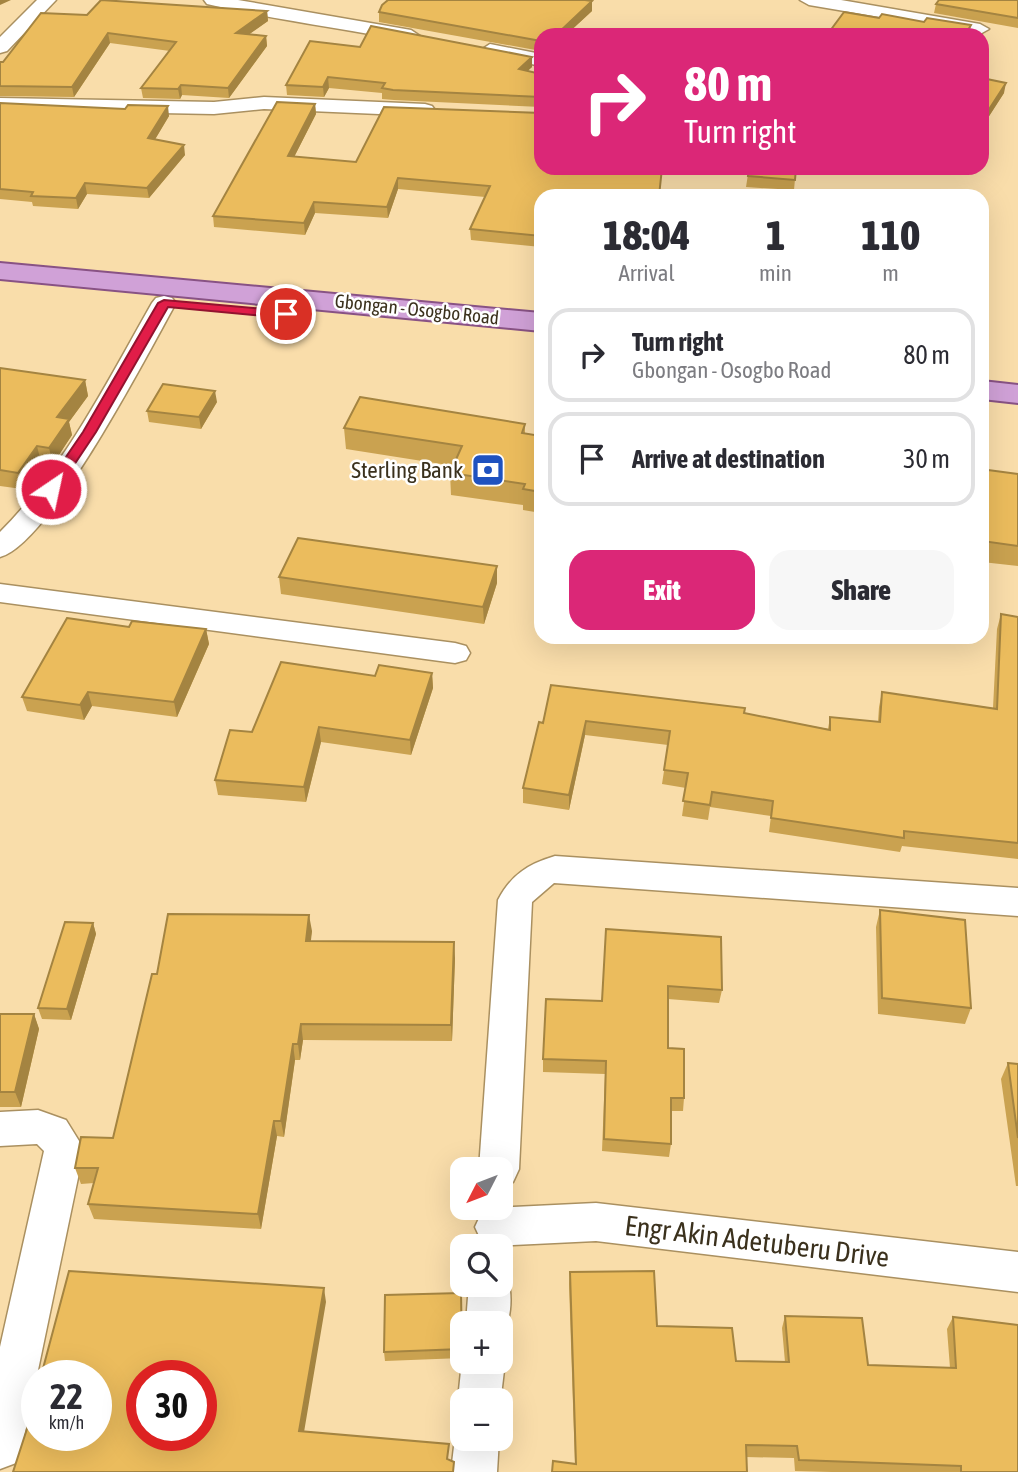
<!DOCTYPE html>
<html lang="en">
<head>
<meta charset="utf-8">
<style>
	:root { --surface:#fff; --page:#f7f7f7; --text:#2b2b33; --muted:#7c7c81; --line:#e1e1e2; --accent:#db2777 }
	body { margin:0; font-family:"Asap Condensed",sans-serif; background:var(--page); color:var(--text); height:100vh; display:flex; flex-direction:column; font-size:26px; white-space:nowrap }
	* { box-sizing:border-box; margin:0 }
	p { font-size:23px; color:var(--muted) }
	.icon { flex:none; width:38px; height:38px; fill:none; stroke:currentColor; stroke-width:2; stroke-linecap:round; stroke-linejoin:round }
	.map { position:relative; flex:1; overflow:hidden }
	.details { position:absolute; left:534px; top:189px; width:455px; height:455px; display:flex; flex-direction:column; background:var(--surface); border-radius:21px; box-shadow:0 7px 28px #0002 }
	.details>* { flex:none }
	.guide { position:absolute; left:534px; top:28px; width:455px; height:147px; border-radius:21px; box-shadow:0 7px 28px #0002; background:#db2777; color:#fff; overflow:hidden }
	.needle { width:46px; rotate:228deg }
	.controls { position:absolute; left:450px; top:1157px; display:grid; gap:14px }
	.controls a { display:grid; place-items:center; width:63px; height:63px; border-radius:14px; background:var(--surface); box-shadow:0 7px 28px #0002; font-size:35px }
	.speed { position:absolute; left:21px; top:1360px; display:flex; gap:14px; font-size:35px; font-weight:700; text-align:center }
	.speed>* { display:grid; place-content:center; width:91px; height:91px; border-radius:50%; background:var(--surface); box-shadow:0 7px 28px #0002; line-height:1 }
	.speed small { font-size:18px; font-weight:400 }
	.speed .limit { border:10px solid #d22; background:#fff; color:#111 }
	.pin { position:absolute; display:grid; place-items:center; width:60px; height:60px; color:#fff; margin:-30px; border:4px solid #fff; border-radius:50%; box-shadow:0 2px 7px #0007 }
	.me { position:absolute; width:77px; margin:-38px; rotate:34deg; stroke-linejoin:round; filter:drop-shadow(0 0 5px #0008) }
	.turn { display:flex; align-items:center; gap:24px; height:147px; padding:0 35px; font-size:32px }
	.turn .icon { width:91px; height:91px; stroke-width:2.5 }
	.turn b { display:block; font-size:49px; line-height:60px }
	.eta { display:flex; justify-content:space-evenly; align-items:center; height:119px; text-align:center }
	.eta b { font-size:42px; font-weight:800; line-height:49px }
	.action { display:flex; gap:14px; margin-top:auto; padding:14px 35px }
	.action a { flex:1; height:80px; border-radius:21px; background:var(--accent); color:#fff; font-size:28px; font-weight:800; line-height:80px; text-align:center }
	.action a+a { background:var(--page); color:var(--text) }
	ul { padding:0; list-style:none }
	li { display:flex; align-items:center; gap:21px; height:94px; margin:0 14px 10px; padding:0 21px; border:4px solid var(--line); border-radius:21px }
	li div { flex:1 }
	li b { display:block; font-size:26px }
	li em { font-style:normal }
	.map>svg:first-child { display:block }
</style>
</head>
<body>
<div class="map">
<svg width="1018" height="1472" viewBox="0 0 1018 1472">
	<rect width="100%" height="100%" fill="#f9ddaa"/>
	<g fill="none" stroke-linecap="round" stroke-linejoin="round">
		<defs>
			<path id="minor" d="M37 0H56L7 51 0 53V37Z
				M204 0H238L411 30 420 36 411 42C343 28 274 20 207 4Z
				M800 0H841L980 24 989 29 980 34 809 5Z
				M490 44 541 54V66L483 54 481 50Z
				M264 97 425 104 432 106 435 110 432 114 425 116 264 109 214 114 0 110V98L214 102Z
				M164 296 172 298 176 303C148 353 50 544 0 557V532C65 467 107 382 152 303L156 298Z
				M0 584 455 643 466 646 470 653 466 660 455 663 0 602Z
				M555 856 1018 888V916L554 883 532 902 519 1169 513 1182 500 1186V1169H479L498 900C511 875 528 864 555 856Z
				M38 1110 66 1120 84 1149 22 1447 16 1463 0 1469V1347L44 1151 37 1144 0 1146V1112Z
				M596 1203 1018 1252V1292L596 1241 495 1246 481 1240 475 1227 481 1214 495 1208Z
				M500 1268 505 1270C513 1290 513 1320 500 1338V1323H466L469 1284H500Z
				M500 1352 505 1362 500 1404V1400H462V1410L458 1400 462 1361 500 1362Z
				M461 1422 462 1438H499L497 1472H451L455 1438Z"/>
			<path id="primary" d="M0 263 541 313V331L0 279Z
				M982 381 1018 385V403L982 399Z"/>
		</defs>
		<use href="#minor" stroke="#aa9060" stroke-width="3"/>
		<use href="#primary" stroke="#885284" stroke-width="4"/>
		<use href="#minor" fill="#fff" fill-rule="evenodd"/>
		<use href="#primary" fill="#d0a1d7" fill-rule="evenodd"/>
	</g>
	<path fill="#caa250" d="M1018 0V28L934 13 936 4Z
		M592 1V11L566 35H541V51L379 22V12Z
		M267 11 268 21 249 34 266 36 267 46 229 98 182 95 180 99 143 98 141 88 170 51 110 43 74 97 0 96V62H3L87 15Z
		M310 41 532 67 527 71 541 74V107L394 100 382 99V93L329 88 324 97 287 95 286 85Z
		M982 78 1004 93 984 124H982Z
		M0 103 169 116 155 139 185 155 149 198 87 194 78 209 33 206 32 202 0 199Z
		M315 104 316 114 294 157 356 162 541 196V247L471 240 470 229 485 197 398 189 388 218 315 213 305 235 214 227 213 216Z
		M749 168H796L794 190 746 187Z
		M0 368 85 380 88 396 69 422 72 435 53 464 41 462 22 489 0 486Z
		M217 402 201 429 149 422 147 411Z
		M525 424V433L541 436V513L523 510V505L451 495 450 473 454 466 346 449 344 428Z
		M988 470 1018 474V566L982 562V479L986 480Z
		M279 577 497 583 484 624 281 594Z
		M1001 614 1018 617V859L902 846 900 852 769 832 771 816 710 807 708 820 682 816 686 788 662 784 668 745 585 735 569 810 523 803V788L543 723 744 713 828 729 830 717 878 722 879 707 882 692 993 708 997 629Z
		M129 627 206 629 209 644 177 717 92 706 84 720 27 711 22 697Z
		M432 673 433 688 411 755 321 742 306 802 218 795 215 780 252 732 375 676Z
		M880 910 971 1008 965 1024 878 1014 876 927Z
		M93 923 96 934 71 1020 42 1019 38 1008Z
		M606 929 722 990 719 1003 668 999V1048L684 1098 683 1111H671V1144L669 1157 602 1151 605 1074 543 1072V1059L602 1001Z
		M312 931 310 941 455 958 452 1041 303 1040 300 1060H295L284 1137 277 1136 261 1229 94 1219 88 1204 94 1183 81 1184 75 1168 113 1138 157 974Z
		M0 1014H34L39 1029 21 1107H0Z
		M1008 1063 1018 1064V1186H1016L1001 1079Z
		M570 1272 657 1326 736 1361 785 1362 782 1328 785 1316 868 1365 950 1368 947 1329 953 1317 1018 1472H832L795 1471 794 1458 746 1457 575 1464 569 1284Z
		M462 1333V1358L385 1361 384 1352Z"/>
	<path fill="#a48441" d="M0 0H11L0 5Z
		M592 1V11L566 35H556Z
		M267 11 268 21 237 43 236 33Z
		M971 25 969 35H965Z
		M108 33 110 43 74 97 72 87Z
		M266 36 267 46 229 98 228 88Z
		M532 57V67L518 80 519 69Z
		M328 77 329 88 324 97 323 87Z
		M1006 83 1004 93 984 124 986 114Z
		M181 85 182 95 180 99 178 89Z
		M315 104 316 114 289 167 288 156Z
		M168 106 169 116 150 148 148 138Z
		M184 145 185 155 149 198 147 188Z
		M398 178V189L388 218 387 207Z
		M85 183 87 194 78 209 76 198Z
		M314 202 315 213 305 235 304 223Z
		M85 380 88 396 69 422 72 435 53 464 49 448 57 417Z
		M215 391 217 402 201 429 199 417Z
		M37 446 41 462 22 489 18 473Z
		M497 566V583L484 624 483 607Z
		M206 629 209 644 177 717 174 702Z
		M432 673 433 688 411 755 410 740Z
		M88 692 92 706 84 720 80 705Z
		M586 721 585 735 569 810V795Z
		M319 727 321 742 306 802 304 787Z
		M309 915 312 931 309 958 306 941Z
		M93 923 96 934 71 1020 67 1009Z
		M454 942 455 958 452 1041 451 1025Z
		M34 1014 39 1029 21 1107 15 1092Z
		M301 1024 303 1040 300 1060 298 1044Z
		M293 1044 295 1060 284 1137 281 1121Z
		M274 1121 277 1136 261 1229 258 1214Z
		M324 1288 326 1302 302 1444 299 1431Z"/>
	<path fill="#ebbc5d" stroke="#a48441" stroke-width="2" fill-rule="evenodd" d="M101 0 267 11 236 33 266 36 228 88 181 85 178 89 141 88 176 42 108 33 72 87 0 86V62H3L41 13 87 15Z
		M388 0H585L592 1 556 35H541V41L379 12 382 5Z
		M939 0H1018V18L936 4Z
		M844 12 879 18 882 14 924 22 927 18 971 25 965 35H827Z
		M371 26 532 57 519 69 541 74V97L393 90 382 88 385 83 328 77 323 87 286 85 310 41 360 47Z
		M982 78 1006 83 986 114 982 113Z
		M277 102 315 104 288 156 356 162 384 107 541 113V168H662L659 196H541V236L470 229 490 186 398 178 387 207 314 202 304 223 213 216Z
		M0 103 125 109 128 105 168 106 148 138 184 145 147 188 85 183 76 198 31 196 33 192 0 189Z
		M749 168H796L795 180 748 176Z
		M687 190 731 194V196H686Z
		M0 368 85 380 57 417 69 419 49 448 37 446 18 473 0 470Z
		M163 384 215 391 199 417 147 411Z
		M360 397 525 424 522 433 541 436V492L523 489 525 484 450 473 462 446 344 428Z
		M988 470 1018 474V546L982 541V479L988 480Z
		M298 538 497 566 483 607 279 577Z
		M1001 614 1018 617V843L904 831V838L771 818 773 801 712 792 710 805 683 801 688 773 664 770 670 731 586 721 569 795 523 788 539 722 543 723 551 685 745 708 744 713 830 730V717L880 722 882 692 997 709Z
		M67 618 129 627 132 621 206 629 174 702 88 692 80 705 22 697Z
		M281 662 375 676 379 665 432 673 410 740 319 727 304 787 215 780 230 730 252 732Z
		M880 910 965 920 971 1008 882 998Z
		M168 914 309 915 306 941 454 942 451 1025 301 1024 298 1044H293L281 1121H274L258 1214 88 1204 98 1168H75L81 1137 113 1138 152 974H157Z
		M65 922 93 923 67 1009 38 1008Z
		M606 929 721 937 722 990 668 986V1048L684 1049V1098H671V1144L604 1139 606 1061 543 1059 546 999 602 1001Z
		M0 1014H34L15 1092H0Z
		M1008 1063 1018 1064V1138Z
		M69 1271 324 1288 299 1431 449 1444 447 1459 454 1462 453 1472H13L37 1398V1435H96V1376H41ZM142 1376H201V1435H142Z
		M654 1271 657 1326 732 1328 736 1361 789 1362 785 1316 862 1318 868 1365 956 1368 953 1317 1018 1325V1472H961V1466L799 1460 797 1446 746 1445 747 1472H552L553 1461 576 1464 570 1272Z
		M461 1293 462 1349 384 1352 385 1295Z"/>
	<path fill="#e11d48" stroke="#92132f" stroke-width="2" d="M164 300 286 311 292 314 286 318 168 307 96 432 56 492H46L44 489 83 432 158 303Z"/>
	<defs>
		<symbol id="bank-square" viewBox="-11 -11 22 22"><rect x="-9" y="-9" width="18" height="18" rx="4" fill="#1f52bf" stroke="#fff"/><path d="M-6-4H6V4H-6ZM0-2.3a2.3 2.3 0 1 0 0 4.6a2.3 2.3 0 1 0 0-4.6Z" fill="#fff"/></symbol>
	</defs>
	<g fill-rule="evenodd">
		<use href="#bank-square" x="469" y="451" width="38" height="38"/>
	</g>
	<g text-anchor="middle" stroke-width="5" stroke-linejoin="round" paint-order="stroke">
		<g font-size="19" fill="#3b311d" stroke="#fff">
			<text transform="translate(417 309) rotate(6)" y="7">Gbongan - Osogbo Road</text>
		</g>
		<g font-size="23" fill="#3b311d" stroke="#fff" text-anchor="end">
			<text x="463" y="478">Sterling Bank</text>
		</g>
		<g font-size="28" fill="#3b311d" stroke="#fff">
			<text transform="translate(757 1241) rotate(7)" y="10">Engr Akin Adetuberu Drive</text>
		</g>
	</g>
</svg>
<div class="controls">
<a><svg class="needle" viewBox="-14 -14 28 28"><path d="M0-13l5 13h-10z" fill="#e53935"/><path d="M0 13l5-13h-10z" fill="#7c7c81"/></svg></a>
<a><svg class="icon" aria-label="search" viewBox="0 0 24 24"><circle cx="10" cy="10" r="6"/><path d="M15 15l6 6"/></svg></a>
<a>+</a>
<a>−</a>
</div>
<div class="speed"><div>22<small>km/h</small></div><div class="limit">30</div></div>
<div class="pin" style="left:286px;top:314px;background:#d93025"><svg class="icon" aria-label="arrive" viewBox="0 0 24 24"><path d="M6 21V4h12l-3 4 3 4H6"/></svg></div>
<svg class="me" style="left:51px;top:489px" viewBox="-20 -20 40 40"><circle r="17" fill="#e11d48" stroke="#fff" stroke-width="3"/><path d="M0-11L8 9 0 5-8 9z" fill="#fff"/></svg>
<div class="guide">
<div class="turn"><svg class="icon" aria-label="right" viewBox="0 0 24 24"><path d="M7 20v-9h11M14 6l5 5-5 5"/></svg><div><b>80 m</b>Turn right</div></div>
</div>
<section class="details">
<div class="eta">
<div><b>18:04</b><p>Arrival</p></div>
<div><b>1</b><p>min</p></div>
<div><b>110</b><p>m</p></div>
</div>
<ul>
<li><svg class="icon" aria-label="right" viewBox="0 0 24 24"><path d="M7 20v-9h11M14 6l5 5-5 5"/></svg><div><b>Turn right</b><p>Gbongan - Osogbo Road</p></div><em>80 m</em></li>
<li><svg class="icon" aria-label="arrive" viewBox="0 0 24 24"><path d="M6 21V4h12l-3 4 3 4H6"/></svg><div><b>Arrive at destination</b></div><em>30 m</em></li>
</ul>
<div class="action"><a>Exit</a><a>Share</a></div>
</section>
</div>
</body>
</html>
